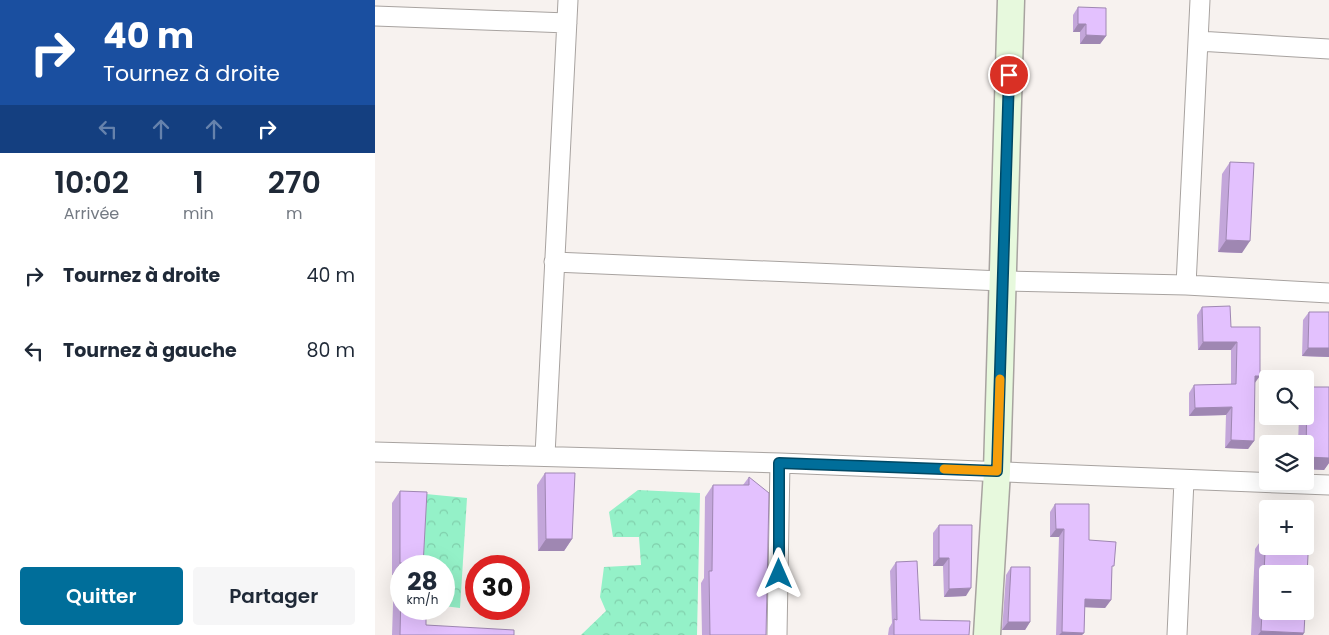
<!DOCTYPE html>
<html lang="fr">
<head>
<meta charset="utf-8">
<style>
	:root { --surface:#fff; --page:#f6f6f7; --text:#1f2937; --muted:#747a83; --accent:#006e9a }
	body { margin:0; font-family:Poppins,sans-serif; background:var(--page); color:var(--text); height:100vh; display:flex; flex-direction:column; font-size:19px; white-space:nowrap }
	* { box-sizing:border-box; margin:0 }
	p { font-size:16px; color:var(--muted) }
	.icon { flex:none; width:28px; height:28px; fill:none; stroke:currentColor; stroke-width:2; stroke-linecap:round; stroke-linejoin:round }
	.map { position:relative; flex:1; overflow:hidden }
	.sheet { display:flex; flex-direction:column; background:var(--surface); width:375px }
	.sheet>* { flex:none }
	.top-card { background:#1a4fa0; color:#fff; overflow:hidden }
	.tools { position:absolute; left:884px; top:370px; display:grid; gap:10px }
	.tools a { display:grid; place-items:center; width:55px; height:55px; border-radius:5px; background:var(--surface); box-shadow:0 5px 20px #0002; font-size:25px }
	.speed { position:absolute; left:15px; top:555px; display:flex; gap:10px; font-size:25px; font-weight:700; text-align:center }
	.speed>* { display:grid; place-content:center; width:65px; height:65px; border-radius:50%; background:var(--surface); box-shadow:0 5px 20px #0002; line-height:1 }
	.speed small { font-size:12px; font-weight:400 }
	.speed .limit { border:8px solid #d22; background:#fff; color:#111 }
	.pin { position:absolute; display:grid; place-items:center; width:42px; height:42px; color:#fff; margin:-21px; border:2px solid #fff; border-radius:50%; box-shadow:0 1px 5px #0007 }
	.me { position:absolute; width:55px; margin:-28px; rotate:0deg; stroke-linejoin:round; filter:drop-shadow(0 0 4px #0008) }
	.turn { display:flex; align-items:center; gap:18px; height:105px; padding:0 20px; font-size:22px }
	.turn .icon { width:65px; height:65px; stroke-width:2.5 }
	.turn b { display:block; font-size:35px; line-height:42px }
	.lanes { display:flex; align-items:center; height:48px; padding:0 20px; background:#0003; justify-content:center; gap:25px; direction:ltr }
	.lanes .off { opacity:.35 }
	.eta { display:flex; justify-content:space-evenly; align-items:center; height:85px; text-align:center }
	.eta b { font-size:30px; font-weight:600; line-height:35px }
	.cta { display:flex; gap:10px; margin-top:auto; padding:10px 20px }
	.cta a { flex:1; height:58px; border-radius:5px; background:var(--accent); color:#fff; font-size:20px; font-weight:600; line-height:58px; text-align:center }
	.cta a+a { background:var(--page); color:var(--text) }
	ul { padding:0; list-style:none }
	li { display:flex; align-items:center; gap:15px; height:75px; padding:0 20px }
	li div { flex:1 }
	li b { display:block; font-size:19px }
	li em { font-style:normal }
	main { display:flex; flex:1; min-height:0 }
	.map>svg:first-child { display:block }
</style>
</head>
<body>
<main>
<section class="sheet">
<div class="top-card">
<div class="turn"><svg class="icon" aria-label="right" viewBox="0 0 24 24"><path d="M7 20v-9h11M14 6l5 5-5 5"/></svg><div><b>40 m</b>Tournez à droite</div></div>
<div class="lanes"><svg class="icon off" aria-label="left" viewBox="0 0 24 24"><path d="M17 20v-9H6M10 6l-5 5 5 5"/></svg><svg class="icon off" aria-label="ahead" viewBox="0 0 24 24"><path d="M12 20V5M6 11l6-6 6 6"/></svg><svg class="icon off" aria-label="ahead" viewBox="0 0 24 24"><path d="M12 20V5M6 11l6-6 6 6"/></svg><svg class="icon" aria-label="right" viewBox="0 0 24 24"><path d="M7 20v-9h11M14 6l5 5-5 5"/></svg></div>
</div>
<div class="eta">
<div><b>10:02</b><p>Arrivée</p></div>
<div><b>1</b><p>min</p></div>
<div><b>270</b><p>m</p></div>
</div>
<ul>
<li><svg class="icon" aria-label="right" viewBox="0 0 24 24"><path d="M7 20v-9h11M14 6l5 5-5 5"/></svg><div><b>Tournez à droite</b></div><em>40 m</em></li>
<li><svg class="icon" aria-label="left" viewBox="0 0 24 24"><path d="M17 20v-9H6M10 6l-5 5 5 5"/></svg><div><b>Tournez à gauche</b></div><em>80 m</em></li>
</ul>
<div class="cta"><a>Quitter</a><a>Partager</a></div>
</section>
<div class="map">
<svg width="954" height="635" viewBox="0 0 954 635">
	<defs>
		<pattern id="forest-crowns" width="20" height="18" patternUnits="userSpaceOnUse" patternTransform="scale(1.25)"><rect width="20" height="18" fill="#94f1c8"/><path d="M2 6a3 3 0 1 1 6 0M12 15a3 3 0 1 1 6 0" fill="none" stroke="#80cfac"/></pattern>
	</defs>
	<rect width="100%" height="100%" fill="#f7f2ef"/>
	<path fill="url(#forest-crowns)" d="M263 490 325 493 322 635H206L231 611 225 597 229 567 266 565 264 537H238L234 512Z
		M51 494 92 498 85 608 69 606V566H48Z"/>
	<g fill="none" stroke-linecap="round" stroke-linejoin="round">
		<defs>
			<path id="street" d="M0 16 192 23
				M823 41 954 49
				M179 262 627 281 811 285 954 293
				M811 285 825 0
				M0 452 405 463 954 485
				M170 455 193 0
				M402 635 405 463
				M802 635 809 480"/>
			<path id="secondary" d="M612 635 622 471 636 0"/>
		</defs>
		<use href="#street" stroke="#a8a3a0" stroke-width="21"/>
		<use href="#secondary" stroke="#a8a3a0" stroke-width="29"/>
		<use href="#street" stroke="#fff" stroke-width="19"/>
		<use href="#secondary" stroke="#e7f9dd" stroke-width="26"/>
	</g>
	<path fill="#c3a6da" d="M703 7 731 36 725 44H705V32H698V15Z
		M855 162 867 253 843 252 847 174Z
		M827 307 856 327 879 384V441L873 449 850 448 851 415 814 416V393L819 385 856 384V350H823L822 315Z
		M934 312 954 357 927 356 928 320Z
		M932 387H954V463L949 470 930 469V444H923L924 416H930V391Z
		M170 473 197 539 189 551H163L162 485Z
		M374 477 391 635H327L326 583 329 578 330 497 338 485H368Z
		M25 491 48 566H26V609L51 625 139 635H17L19 575H17V503Z
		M680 504 714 540 737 570 736 600 730 608 710 607 709 633 707 635H681L684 537H675V512Z
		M564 525 591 596 569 597 568 566H558V533Z
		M891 533 928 635H876L880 549Z
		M521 562 545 620 594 635H513L514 628 517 623 515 571Z
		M636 567 655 622 650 630H627L631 575Z"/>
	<path fill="#9f87b2" d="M703 24H711L705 32H698Z
		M711 35 731 36 725 44H705Z
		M851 240 875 241 867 253 843 252Z
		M828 342H862L856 350H823Z
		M933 348H954V357L927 356Z
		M880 376H885L879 384Z
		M857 407 851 415 814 416 820 408Z
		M856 440 879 441 873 449 850 448Z
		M931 457 954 458V463L949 470 930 469V459Z
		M681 529H689L684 537H675Z
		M171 539H197L189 551H163Z
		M564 558H574L568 566H558Z
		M25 563H27L19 575H17Z
		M596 588 591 596 569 597 574 589Z
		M710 599 736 600 730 608 704 607Z
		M633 622H655L650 630H627Z
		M886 631 929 633 928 635H883Z
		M687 632 709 633 707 635H684Z"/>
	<path fill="#e3c1fe" stroke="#9f87b2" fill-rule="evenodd" d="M703 7 731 8V36L711 35V24H703Z
		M855 162 879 163 875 241 851 240Z
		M855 306 856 327H885V376H880L879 441 856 440 857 407 820 408 819 385 861 384 862 342H828L827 307Z
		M934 312H954V348H933Z
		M932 387H954V458L931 457Z
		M170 473H200L197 539H171Z
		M374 477 394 493 391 635H335L334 571H337L338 485H374Z
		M25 491 52 492 48 566H27V563H25Z
		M680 504H714V540L741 542 739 566H737L736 600 710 599 709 633 687 632 689 529H681Z
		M564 525H597L596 588 574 589V558H564Z
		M891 533H892V546H930V535L934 536 929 633 886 631ZM892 574H930V611H892Z
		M542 561 545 620 595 621 594 635H519V619L522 620 521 562Z
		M636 567H655V622H633Z
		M26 588V609H51V625L139 630V635H25Z"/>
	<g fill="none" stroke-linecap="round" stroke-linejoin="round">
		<defs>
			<path id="route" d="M404 574V463L622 471 634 75"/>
		</defs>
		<use href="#route" stroke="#004864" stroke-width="12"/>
		<use href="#route" stroke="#006e9a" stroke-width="9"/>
		<path stroke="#f59e0b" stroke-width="9" d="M569 469 622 471 625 379"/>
	</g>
</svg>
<div class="tools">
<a><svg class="icon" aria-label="search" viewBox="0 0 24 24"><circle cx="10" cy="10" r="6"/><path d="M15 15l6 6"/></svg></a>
<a><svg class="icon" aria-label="layers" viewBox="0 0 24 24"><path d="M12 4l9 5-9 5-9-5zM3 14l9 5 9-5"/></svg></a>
<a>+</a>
<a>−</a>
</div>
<div class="speed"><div>28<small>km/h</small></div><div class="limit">30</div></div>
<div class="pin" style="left:634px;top:75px;background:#d93025"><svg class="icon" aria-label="arrive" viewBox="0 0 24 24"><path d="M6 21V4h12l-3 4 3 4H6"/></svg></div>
<svg class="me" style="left:404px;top:574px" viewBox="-20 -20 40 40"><path d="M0-17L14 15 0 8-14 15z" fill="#006e9a" stroke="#fff" stroke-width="4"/></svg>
</div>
</main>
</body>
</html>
